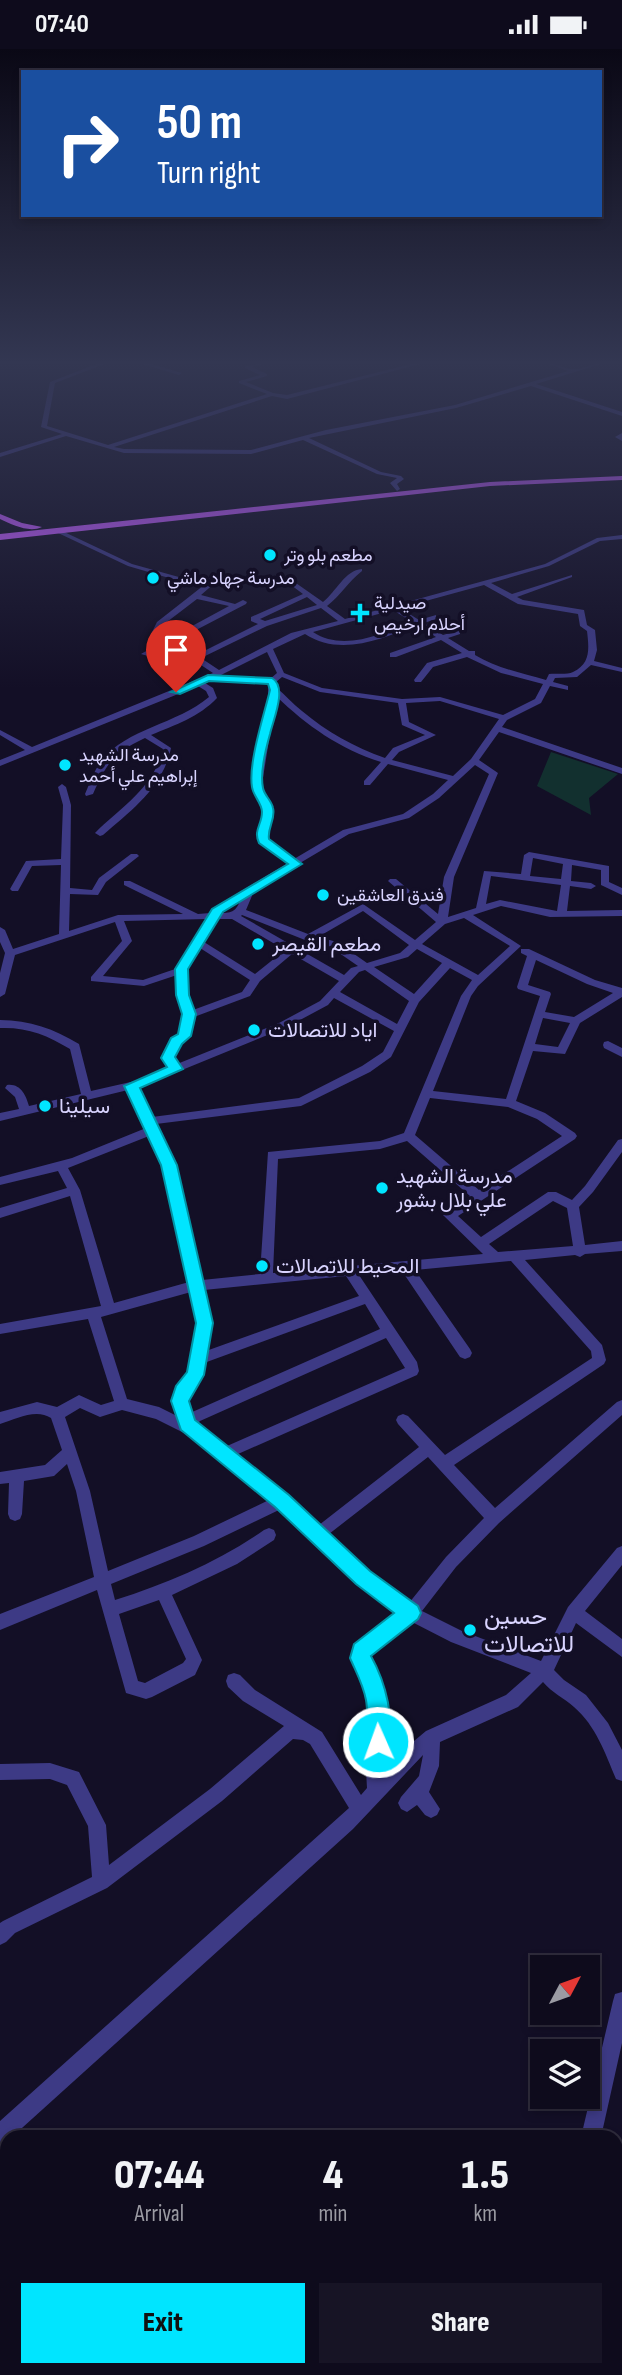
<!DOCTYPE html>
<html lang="en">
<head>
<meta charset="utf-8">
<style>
	:root { --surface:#0e0b1c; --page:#171425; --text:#f1f3f6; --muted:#9b9ba3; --line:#2e2b3b; --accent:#00e5ff }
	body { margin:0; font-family:"Sofia Sans Condensed",Vazirmatn,sans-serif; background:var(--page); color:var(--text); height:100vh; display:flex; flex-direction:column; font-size:26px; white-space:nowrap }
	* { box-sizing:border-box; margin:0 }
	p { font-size:23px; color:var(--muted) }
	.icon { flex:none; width:38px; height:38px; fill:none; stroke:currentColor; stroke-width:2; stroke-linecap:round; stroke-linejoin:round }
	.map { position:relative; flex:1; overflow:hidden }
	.drawer { position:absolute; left:0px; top:2081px; width:623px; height:247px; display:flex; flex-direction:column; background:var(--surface); border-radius:21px 21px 0 0; box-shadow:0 4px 10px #0003,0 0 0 2px var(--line) }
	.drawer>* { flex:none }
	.hud { position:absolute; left:21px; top:21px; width:581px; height:147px; border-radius:0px; box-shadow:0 4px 10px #0003,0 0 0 2px var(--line); background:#1a4fa0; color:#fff; overflow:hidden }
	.needle { width:46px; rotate:49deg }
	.tools { position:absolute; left:530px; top:1906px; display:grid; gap:14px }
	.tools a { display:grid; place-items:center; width:70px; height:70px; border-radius:0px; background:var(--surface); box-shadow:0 4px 10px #0003,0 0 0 2px var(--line); font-size:35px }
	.pin { position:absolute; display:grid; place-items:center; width:60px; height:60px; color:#fff; margin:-72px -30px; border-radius:50% 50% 50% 0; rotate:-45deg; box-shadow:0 0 7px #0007 }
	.pin .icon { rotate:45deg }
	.me { position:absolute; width:77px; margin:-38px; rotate:358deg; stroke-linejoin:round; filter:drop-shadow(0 0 5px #0008) }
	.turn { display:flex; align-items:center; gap:24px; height:147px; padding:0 21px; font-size:32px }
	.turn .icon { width:91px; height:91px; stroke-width:2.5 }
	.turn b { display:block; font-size:49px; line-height:60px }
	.eta { display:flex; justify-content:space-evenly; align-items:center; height:119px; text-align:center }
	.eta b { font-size:42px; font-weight:800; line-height:49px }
	.action { display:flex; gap:14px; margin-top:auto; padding:14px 21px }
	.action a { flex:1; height:80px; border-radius:0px; background:var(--accent); color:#111; font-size:28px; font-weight:800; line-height:80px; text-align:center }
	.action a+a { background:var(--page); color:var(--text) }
	.status { display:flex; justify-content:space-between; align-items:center; height:49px; padding:0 35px; background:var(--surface); direction:ltr }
	.status svg { height:19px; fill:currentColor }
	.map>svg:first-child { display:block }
</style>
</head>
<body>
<div class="status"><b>07:40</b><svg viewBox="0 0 49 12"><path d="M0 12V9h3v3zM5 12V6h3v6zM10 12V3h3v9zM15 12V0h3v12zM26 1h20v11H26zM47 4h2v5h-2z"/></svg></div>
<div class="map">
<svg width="622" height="2326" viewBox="0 0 622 2326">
	<rect width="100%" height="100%" fill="#130f26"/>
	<path fill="#12302f" d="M551 703 618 725 589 749 591 766 537 737Z"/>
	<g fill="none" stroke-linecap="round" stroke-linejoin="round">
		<path fill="#3d3a85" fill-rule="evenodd" d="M99 314H107L55 334 47 377 108 396 267 345 239 334V332L260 326 245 319V317L266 314 252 318 267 325V327L246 333 273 344 287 346 415 314H424L287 350 272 347 114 398 124 400 251 401 326 381 455 356 568 322 546 314C556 314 566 321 575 320 585 320 593 314 604 314L536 335 622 363V367L531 337 456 359 309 389 381 423 401 427 404 430 397 435 400 440 397 442 390 434 397 429 377 425 303 391 251 405 124 404 66 387 0 408V404L62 385 41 378 50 333Z
			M139 314H148L182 324 179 326Z
			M622 384V392L615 388Z
			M56 481H60L132 515 186 530 261 527 293 532 323 553C336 543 345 521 362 520V522C348 533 341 546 327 557L345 570 545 515 597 489 622 486V490L600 492 549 517 491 534 512 545 572 526V528L517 548 523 551 584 561 587 576 595 581 597 601 594 612 622 619V623L591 616 577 628 555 629 553 633 568 637V641L550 637 541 654 507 671 502 678 622 719V725L499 683 479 711 498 724 454 828 448 868 476 859 484 822 521 825 524 806 529 803 609 817V833L622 839V846L601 836V821L572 816 571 832 591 834 596 837 591 840 570 837 567 862 622 861V867L550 868 501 857 473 866 521 897 478 937 471 947 433 1042 506 1050 540 947 518 940 517 938 527 907 521 904V900H529L595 931 622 939V948L580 974 565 1005 533 1002 516 1052 545 1064 575 1084 577 1087 575 1090 458 1167 481 1188 548 1143H556L572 1151 585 1137 618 1091 622 1090V1103L593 1143 579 1158 585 1196 622 1192V1202L585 1205 580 1208 575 1206 525 1211 602 1296 606 1311 604 1315 454 1416 495 1459 617 1353 622 1351V1366L499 1474 456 1518 422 1562 462 1582 541 1612 568 1558 617 1499 622 1497V1516L585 1562 622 1590V1608L576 1574 554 1621 564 1631 586 1646 608 1674 622 1701V1732L616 1730C605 1704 596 1677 574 1658 564 1649 552 1644 543 1633L518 1658 440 1693 439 1717 429 1743 440 1760 437 1766 431 1769 425 1766 417 1756 407 1763 401 1760 398 1754 401 1748 419 1727 423 1706 353 1780 12 2088H7V2092L2 2094 7 2096V2119L0 2116V2072L349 1759 310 1695 303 1691 293 1690 222 1752 107 1839 15 1884 6 1893 0 1896V1874L3 1872 92 1828 88 1777 67 1736 50 1730 0 1731V1715L50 1714 79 1723 106 1776 109 1816 210 1740 284 1677 243 1652 228 1638 226 1632 228 1626 234 1624 240 1626 255 1641 322 1683 361 1746 367 1739 365 1704 372 1686 369 1652 363 1629 352 1609 355 1596 398 1564 371 1543 281 1460 204 1497 111 1535 115 1551C168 1534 218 1513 264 1481L269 1479 274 1481 276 1486 274 1491 237 1515 172 1546 202 1611 195 1626 152 1648 146 1650 126 1644 97 1541 0 1581V1565L94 1528 76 1442 67 1415 54 1427 24 1432 22 1465 20 1470 15 1472 10 1470 8 1465 9 1434 0 1435V1423L45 1416 62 1401 51 1369C36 1359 16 1370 0 1375V1363L37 1353 57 1358 79 1346 101 1356 114 1352 88 1270 0 1285V1275L101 1257 70 1147 0 1169V1159L67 1139 58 1122 0 1136V1128L72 1109 146 1079 128 1041 0 1072V1064L19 1060 15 1048 5 1039 7 1036C20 1034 26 1046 29 1057L81 1045 70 1000C47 986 27 978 0 979V971C30 971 54 980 79 995L91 1042 135 1032 168 1018 163 1009C167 1000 172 994 178 986 188 974 178 943 177 926L144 937 91 932V928L122 892 115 873 15 906 5 945 0 948V924L5 904 0 893V878L5 881 13 900 59 885 61 816 32 817 18 842H12L10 840 26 812 61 810 63 756 58 738 62 735 66 738 71 756 70 839 92 841 99 829 131 805H137L139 807 106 833 98 846 70 845 69 882 118 866 183 865 124 836V832H130L198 865 210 864 215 858 288 814 258 792 264 763 254 742V735L268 651V634L210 631 205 634 213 639 217 649C199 668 175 676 151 686L171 699C163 738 132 761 103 786L100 787 95 784C122 757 153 740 163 700L145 689C113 704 107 714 93 745L86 747 85 745C90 734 94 721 102 711 126 680 177 675 209 648L206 642 198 637 0 717V711L25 701 0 686V681L32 698 213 624 195 612 168 626H162V622L190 609 169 595 148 607 141 605 164 592 152 583 157 573 208 533 186 534 128 517 56 483ZM261 531 291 536 303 545 251 568V572L258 575 196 606 175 592 246 555 247 553 243 551 235 555 201 546 216 533ZM484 536 518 555 578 565 580 577 587 582C589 599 591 615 573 623 567 626 556 624 549 625L546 631C522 624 496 619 475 606V602H469L448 589 460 585V581L443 586 424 574 436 570V566L419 571 400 559ZM307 548 317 556 265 572 260 570ZM197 550 229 557 170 589 160 582 163 576ZM321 559 338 572 291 584 219 621 201 609 267 577ZM393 561 412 573C382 585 343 603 313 583ZM417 576 436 588 390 604V608H396L441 591 462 604 427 614 414 631 415 633H421L433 618 467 608 501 624 543 635 535 650 503 666 440 648 402 650 322 639 284 624 273 600 305 585C340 608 382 590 417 576ZM267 603 277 624 270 630 219 627ZM282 628 320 643 398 654 402 676 425 686 393 699 385 709C354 698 327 683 302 662 293 655 285 646 277 639L276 633ZM276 647C307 677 340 700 381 713L364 732V736H370L388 715 448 731 433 745 403 765 343 781 294 810 268 791 273 763 263 742 262 735ZM440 652 499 670 471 710 453 727 392 711 399 703 436 686 409 673 406 654ZM475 716 489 725 444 828 438 865 396 830H390L388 832 436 873 415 891 363 855 308 885 246 861 254 842 295 817H299L300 814 349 785 409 769 439 749ZM533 809 563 815 561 830 530 827ZM491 827 561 836 557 862 500 851 486 855ZM241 850C236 862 233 864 220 864ZM363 862 409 896 400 904 367 914 337 893 318 888ZM242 866 305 891 329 897 358 917 351 919 344 926 241 867ZM464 869 510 897 478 926 422 895 445 875ZM207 870 178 919 143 931 103 927 132 892 124 872ZM217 870H232L285 901 255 925 204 893ZM200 899 250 931 242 943 193 961 188 946 187 921ZM417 900 442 914 414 945 374 918 408 908ZM292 905 339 932 320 952 279 974 177 1015 174 1009 180 995 189 987 194 968 250 947 260 932ZM536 911 587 935 613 944 574 968 545 963 551 945 550 943 528 936ZM450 919 472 931 461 947 404 1084 380 1092 268 1103 260 1225 202 1231 175 1116 159 1082 160 1080 156 1075 301 1057 370 1023 391 1008 419 953ZM365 921 409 952 397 975 340 943 359 923ZM334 949 394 982 383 1003 362 1017 299 1049 152 1068 138 1039 287 978 328 956ZM543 969 570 974 558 998 535 995ZM430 1049 508 1058 537 1070 562 1087 479 1141 415 1086ZM149 1087 163 1116 189 1233 114 1254 80 1141 68 1119ZM407 1092 470 1147 445 1163 443 1166 483 1205 273 1224 278 1110 380 1100ZM553 1152 567 1159 573 1197 498 1203 489 1195ZM511 1212 591 1302 592 1309 445 1406 408 1367 403 1365 398 1367 396 1371 398 1375 419 1398 319 1476 238 1405 417 1326 419 1322 417 1313 359 1226 402 1222 460 1308 465 1310 470 1308 472 1304 470 1300 415 1221ZM346 1227 359 1247 206 1302 212 1274 204 1241ZM191 1243 198 1274 189 1324 178 1338 173 1352 177 1367 159 1358 127 1350 101 1268ZM365 1255 380 1280 190 1364 187 1352 189 1344 202 1326 204 1314ZM386 1289 405 1319 227 1397 196 1376 200 1372ZM80 1359 100 1368 122 1361 156 1370 192 1388 229 1415 271 1450 194 1487 108 1522 90 1442 65 1368ZM428 1408 484 1469 446 1508 409 1554 381 1532 329 1485ZM159 1551 186 1610 183 1614 145 1634 138 1632 119 1565ZM412 1573 451 1593 531 1624 506 1646 426 1682 402 1702 383 1723 381 1704 388 1686 385 1652 378 1626 368 1606Z
			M608 992 622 999V1008L604 999 603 996 604 993Z
			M622 1943V1994L601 2088H581L613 1952 615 1945Z
			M554 2320H576V2326H554Z"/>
		<path fill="#c25bff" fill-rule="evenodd" d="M622 427V431L490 437 0 491V485L490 433Z
			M0 465 22 474 42 478C29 484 13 476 0 470Z"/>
	</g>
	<linearGradient id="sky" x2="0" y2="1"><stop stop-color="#0a0815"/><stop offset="0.49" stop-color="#333752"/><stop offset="1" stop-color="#333752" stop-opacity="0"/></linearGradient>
	<rect width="622" height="640" fill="url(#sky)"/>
	<path fill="#00e5ff" stroke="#0095a6" stroke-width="2" d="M208 626 272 629C288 638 273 671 270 685 266 699 260 725 263 739 264 746 272 752 273 759 276 770 267 779 269 790L302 815 223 863 188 920 189 946 196 965 191 987 182 995 175 1008 183 1020 140 1039 177 1116 213 1274 204 1326 189 1352 195 1371 289 1446 370 1522 418 1557 421 1564 418 1570 371 1607C385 1632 397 1674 386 1701L378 1704 371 1701C364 1685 369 1667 366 1651 363 1635 356 1623 350 1609L354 1595 394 1564 356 1535 275 1458 181 1381 171 1352 176 1337 187 1323 196 1274 161 1116 124 1037 167 1018 161 1009 171 989 178 985 182 965 176 946 175 920 212 860 288 815 259 794C253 781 262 776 262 763 262 754 253 747 252 738 248 714 264 666 270 641L268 635 209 632 180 645 171 643Z"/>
	<g fill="#00e5ff" stroke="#130f26" stroke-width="2.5">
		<circle cx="270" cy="506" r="7"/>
		<circle cx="153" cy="529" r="7"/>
		<path d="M356.5 553.5h7v7h7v7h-7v7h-7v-7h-7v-7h7z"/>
		<circle cx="65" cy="716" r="7"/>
		<circle cx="323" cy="846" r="7"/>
		<circle cx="258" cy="895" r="7"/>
		<circle cx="254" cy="981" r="7"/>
		<circle cx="45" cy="1057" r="7"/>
		<circle cx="382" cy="1139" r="7"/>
		<circle cx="262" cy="1217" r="7"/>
		<circle cx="470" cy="1581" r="7"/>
	</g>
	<g text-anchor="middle" stroke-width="7" stroke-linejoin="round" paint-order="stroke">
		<g font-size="18" fill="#d9d4ff" stroke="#130f26" text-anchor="start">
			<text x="284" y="512">مطعم بلو وتر</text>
			<text x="167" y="535">مدرسة جهاد ماشي</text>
			<text x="374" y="560">صيدلية<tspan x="374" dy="21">أحلام ارخيص</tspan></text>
			<text x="79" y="712">مدرسة الشهيد<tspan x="79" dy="21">إبراهيم علي أحمد</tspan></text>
			<text x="337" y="852">فندق العاشقين</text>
		</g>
		<g font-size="21" fill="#d9d4ff" stroke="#130f26" text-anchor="start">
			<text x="272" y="902">مطعم القيصر</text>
			<text x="268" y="988">اياد للاتصالات</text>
			<text x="59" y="1064">سيلينا</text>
			<text x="396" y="1134">مدرسة الشهيد<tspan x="396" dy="24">علي بلال بشور</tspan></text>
			<text x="276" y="1224">المحيط للاتصالات</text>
		</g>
		<g font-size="24" fill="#d9d4ff" stroke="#130f26" text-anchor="start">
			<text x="484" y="1575">حسين<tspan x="484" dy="28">للاتصالات</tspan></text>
		</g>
	</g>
</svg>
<div class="tools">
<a><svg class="needle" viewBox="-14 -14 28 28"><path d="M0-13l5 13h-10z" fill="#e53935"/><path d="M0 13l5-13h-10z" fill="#9b9ba3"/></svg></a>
<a><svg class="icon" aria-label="layers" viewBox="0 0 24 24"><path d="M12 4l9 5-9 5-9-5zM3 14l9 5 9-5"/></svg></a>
</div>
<div class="pin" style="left:176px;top:643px;background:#d93025"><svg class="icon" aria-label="arrive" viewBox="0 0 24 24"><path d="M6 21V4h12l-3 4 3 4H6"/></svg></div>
<svg class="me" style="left:378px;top:1693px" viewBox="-20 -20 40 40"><circle r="17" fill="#00e5ff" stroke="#fff" stroke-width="3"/><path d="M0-11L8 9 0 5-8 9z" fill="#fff"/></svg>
<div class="hud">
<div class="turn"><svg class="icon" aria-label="right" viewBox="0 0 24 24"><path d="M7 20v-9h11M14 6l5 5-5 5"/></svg><div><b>50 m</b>Turn right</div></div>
</div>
<section class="drawer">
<div class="eta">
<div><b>07:44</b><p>Arrival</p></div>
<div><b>4</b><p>min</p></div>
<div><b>1.5</b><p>km</p></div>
</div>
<div class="action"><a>Exit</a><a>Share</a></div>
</section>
</div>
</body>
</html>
